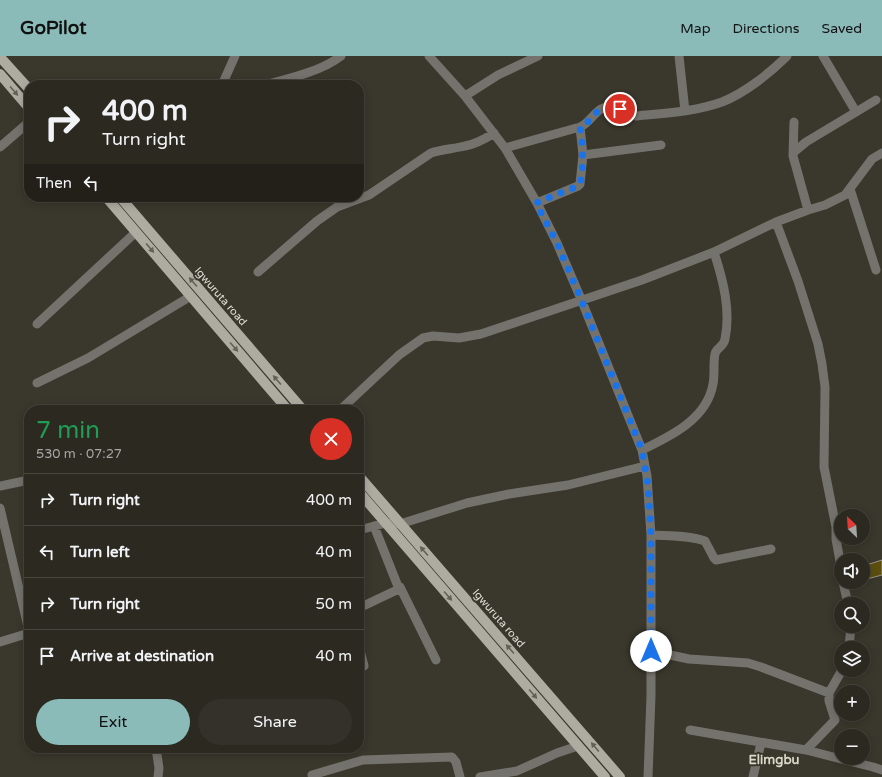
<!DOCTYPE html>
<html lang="en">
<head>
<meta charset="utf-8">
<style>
	:root { --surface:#2c2921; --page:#34312a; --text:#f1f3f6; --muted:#a6a6a5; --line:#48453f; --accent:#8bbbb9 }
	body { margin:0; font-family:"Varela Round",sans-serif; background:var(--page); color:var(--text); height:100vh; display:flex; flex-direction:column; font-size:15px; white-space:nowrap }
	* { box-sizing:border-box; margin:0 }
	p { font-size:13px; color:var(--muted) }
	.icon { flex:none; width:22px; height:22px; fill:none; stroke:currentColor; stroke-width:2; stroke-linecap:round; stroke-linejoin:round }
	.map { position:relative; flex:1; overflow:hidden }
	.details { position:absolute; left:24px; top:349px; width:340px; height:348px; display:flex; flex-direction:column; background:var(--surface); border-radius:16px; box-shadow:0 2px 10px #0003,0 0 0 1px var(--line) }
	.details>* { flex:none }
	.hud { position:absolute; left:24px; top:24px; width:340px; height:122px; border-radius:16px; box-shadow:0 2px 10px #0003,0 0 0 1px var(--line); background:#2c2921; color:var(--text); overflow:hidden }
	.needle { width:26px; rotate:335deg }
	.tools { position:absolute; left:834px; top:453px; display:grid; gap:8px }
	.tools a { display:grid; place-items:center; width:36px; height:36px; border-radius:50%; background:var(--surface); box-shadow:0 2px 10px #0003,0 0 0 1px var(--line); font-size:20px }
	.pin { position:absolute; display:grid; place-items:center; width:34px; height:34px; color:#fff; margin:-17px; border:2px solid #fff; border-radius:50%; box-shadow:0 1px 4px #0007 }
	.me { position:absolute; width:44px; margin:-22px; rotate:0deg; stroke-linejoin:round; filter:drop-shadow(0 0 3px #0008) }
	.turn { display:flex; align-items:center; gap:14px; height:84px; padding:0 12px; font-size:18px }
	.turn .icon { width:52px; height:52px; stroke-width:2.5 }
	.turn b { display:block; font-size:28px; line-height:34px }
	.then { display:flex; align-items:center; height:38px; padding:0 12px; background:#0003; gap:8px; font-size:15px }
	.round { display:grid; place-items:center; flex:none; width:42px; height:42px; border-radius:21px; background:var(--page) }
	.summary { display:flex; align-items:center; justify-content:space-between; height:68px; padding:0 12px }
	h1 { font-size:24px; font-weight:600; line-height:30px; color:#1e9e55 }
	.action { display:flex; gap:8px; margin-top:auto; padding:8px 12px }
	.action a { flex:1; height:46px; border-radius:24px; background:var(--accent); color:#111; font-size:16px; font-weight:600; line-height:46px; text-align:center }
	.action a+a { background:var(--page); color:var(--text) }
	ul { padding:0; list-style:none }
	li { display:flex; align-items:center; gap:12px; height:52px; padding:0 12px; border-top:1px solid var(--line) }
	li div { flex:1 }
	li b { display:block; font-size:15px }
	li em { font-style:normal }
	header { display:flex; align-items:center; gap:24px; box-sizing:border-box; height:56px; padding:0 20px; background:var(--accent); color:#111 }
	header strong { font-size:19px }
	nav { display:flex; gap:22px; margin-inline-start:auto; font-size:14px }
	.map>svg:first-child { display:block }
</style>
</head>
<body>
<header>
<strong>GoPilot</strong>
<nav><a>Map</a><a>Directions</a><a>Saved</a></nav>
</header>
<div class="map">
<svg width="882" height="721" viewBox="0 0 882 721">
	<rect width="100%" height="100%" fill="#3a372c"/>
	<path fill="#5b4e0e" stroke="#969386" d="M882 504V519L863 524V510Z"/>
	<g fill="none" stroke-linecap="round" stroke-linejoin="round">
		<path stroke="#73726c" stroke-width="9" d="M429 0 465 40 505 92 537 147 557 187 581 243 642 394 647 420 651 479V640L648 721
			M679 0 685 55
			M823 0 856 56
			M222 29 235 0
			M265 29C288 23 322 15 341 0
			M465 40 498 19 538 0
			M794 66 793 100 808 154
			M0 91 29 66
			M505 92 580 71C593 66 596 47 615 51 623 53 628 59 636 60 665 57 694 56 722 46 745 37 770 17 787 0
			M794 96 806 86 876 44
			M583 99 661 89
			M850 133 876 214
			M537 147 578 130 580 128 583 99 580 71
			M776 166 798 225 818 288 822 308 825 331 824 411 836 471V483L841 511
			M258 216 317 165 337 151 369 139 431 97C442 93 453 93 465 90 476 88 485 83 494 77
			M37 268 136 176
			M37 327 88 302 191 240
			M340 354 399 299 423 282 433 280 459 282 481 278 642 224 714 196 776 166 808 154 825 149 845 139 872 103 882 97
			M642 394C671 380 707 363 713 328 715 318 713 307 715 298 716 292 724 291 725 283 731 254 723 224 714 196
			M0 430 29 424
			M0 452 29 575
			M359 474 386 467 400 468 467 447 509 438 568 429 645 410
			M651 479C669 480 688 479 705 485L714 502 716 504 771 493
			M843 526 848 548
			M400 531 436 604
			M359 552 399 533 374 470
			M0 586 29 577
			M359 591 364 610
			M849 592 851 570
			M651 595 689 603 748 607 761 611 829 637
			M690 674 806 694 873 711 882 714
			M156 692 159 712 158 721
			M806 694 835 664 829 645V637L842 614
			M312 719 363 704 452 701 456 706 460 721
			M480 721 517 715 557 697 578 690
			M753 721 761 687"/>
		<path stroke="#aeaca1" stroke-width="10" d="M0 1 29 33
			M0 18 29 52
			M106 141 288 354
			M120 141 303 354
			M359 420 620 721
			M359 436 605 721"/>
	</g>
	<defs><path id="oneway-solid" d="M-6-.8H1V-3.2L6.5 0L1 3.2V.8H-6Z"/></defs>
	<g fill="#636055">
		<use href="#oneway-solid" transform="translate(14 35) rotate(49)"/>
		<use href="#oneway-solid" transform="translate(150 192) rotate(49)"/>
		<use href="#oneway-solid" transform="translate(193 226) rotate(-131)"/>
		<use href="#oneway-solid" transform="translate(234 291) rotate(49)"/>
		<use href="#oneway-solid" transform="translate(277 324) rotate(-131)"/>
		<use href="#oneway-solid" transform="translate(424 495) rotate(-131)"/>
		<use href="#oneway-solid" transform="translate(448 540) rotate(49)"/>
		<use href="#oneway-solid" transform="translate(510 593) rotate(-131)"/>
		<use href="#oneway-solid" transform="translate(533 638) rotate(49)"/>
		<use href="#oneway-solid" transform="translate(595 691) rotate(-130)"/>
	</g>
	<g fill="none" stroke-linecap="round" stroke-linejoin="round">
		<path stroke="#1a73e8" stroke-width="7" stroke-dasharray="0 12.6" d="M620 53C595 44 595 65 580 71 583 89 584 110 580 128L578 130 536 147 557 187 581 243 642 394 648 429 651 479V595"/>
	</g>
	<g text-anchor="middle" stroke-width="4" stroke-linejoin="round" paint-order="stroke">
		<g font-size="11" fill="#dfded7" stroke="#3a372c">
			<text transform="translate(221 240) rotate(49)" y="4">Igwuruta road</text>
			<text transform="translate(499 562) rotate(49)" y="4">Igwuruta road</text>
		</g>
		<g font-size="13" font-weight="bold" fill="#dbd8c9" stroke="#3a372c">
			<text x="774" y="708">Elimgbu</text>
		</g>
	</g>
</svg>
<div class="tools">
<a><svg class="needle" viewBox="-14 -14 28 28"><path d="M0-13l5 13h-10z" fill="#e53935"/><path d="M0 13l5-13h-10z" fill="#a6a6a5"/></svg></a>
<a><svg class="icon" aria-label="sound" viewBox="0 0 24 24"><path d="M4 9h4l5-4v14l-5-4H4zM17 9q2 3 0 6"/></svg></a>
<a><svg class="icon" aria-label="search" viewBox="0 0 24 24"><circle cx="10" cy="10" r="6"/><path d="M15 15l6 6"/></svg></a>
<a><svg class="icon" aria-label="layers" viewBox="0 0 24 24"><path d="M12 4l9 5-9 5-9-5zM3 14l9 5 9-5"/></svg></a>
<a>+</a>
<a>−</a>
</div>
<div class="pin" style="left:620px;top:53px;background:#d93025"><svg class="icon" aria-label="arrive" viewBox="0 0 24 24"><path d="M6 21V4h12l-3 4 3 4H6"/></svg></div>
<svg class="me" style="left:651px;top:595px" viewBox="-20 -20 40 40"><circle r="19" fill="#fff"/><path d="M0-13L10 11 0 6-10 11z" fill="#1a73e8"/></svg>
<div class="hud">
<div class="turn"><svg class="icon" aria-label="right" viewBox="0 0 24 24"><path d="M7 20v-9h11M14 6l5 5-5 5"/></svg><div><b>400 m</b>Turn right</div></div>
<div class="then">Then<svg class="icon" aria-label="left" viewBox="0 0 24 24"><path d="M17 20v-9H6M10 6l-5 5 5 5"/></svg></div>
</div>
<section class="details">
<div class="summary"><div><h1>7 min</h1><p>530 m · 07:27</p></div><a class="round" style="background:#d93025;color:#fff"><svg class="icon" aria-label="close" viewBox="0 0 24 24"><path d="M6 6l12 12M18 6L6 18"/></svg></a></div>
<ul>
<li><svg class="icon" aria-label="right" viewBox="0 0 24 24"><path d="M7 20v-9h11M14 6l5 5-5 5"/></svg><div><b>Turn right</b></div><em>400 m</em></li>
<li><svg class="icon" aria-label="left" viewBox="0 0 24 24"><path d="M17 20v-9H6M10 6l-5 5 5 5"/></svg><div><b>Turn left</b></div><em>40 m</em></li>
<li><svg class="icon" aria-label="right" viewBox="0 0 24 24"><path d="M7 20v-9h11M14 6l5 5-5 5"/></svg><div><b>Turn right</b></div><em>50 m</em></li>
<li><svg class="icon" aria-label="arrive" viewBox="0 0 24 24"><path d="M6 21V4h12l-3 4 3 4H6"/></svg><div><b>Arrive at destination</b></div><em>40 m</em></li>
</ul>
<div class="action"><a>Exit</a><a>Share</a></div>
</section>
</div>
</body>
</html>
